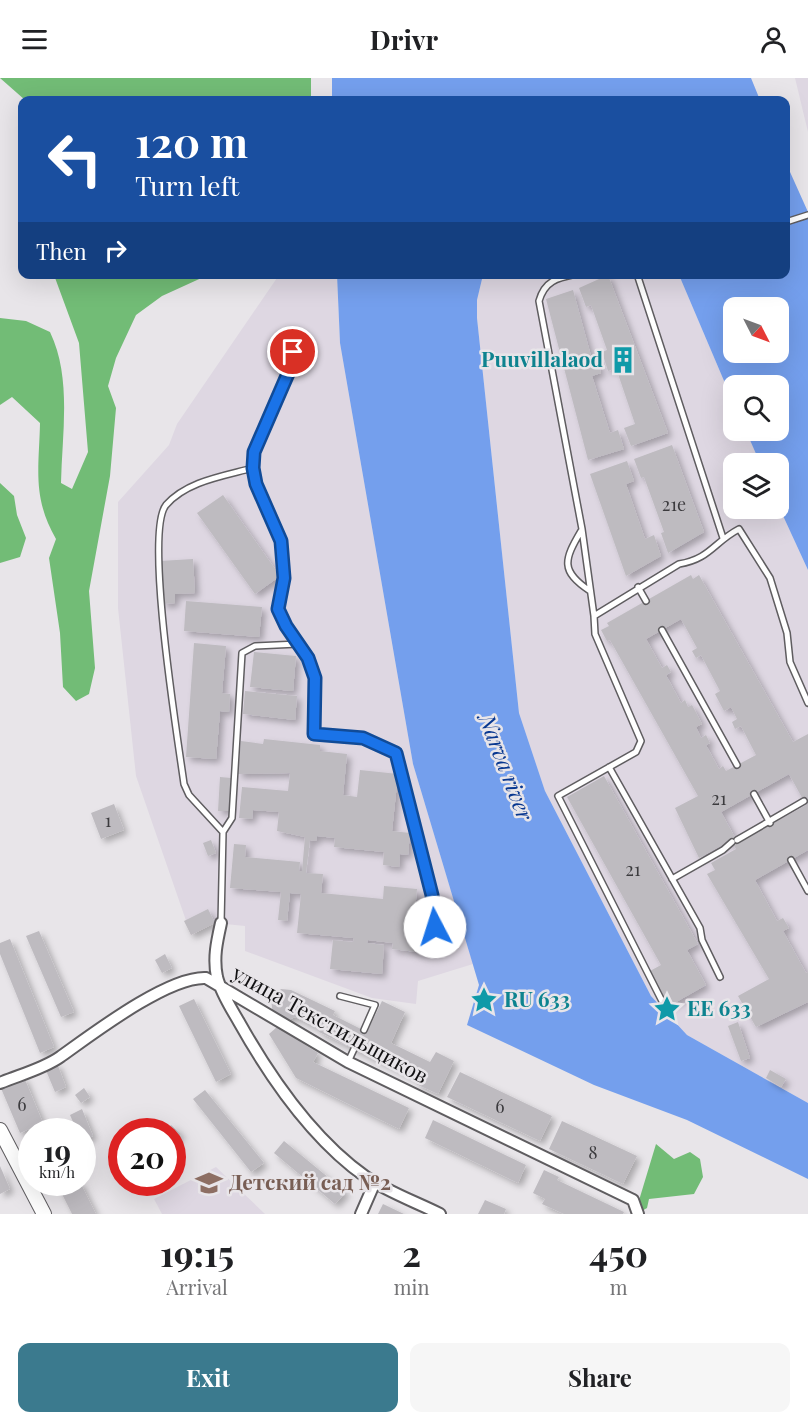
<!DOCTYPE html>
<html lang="en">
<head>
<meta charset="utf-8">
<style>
	:root { --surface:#fff; --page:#f6f6f6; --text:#202124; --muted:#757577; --accent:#3b7a8e }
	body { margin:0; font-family:"Playfair Display",serif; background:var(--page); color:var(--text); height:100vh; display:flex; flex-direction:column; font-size:22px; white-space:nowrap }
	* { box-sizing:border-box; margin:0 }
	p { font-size:20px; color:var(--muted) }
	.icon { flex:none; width:33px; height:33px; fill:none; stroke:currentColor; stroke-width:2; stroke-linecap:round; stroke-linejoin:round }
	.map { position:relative; height:1136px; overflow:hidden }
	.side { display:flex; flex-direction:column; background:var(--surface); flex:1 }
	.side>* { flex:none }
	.hud { position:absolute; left:18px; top:18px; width:772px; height:183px; border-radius:12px; box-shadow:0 6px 24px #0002; background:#1a4fa0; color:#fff; overflow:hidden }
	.needle { width:39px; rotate:132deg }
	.buttons { position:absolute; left:723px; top:219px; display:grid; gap:12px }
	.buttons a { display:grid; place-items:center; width:66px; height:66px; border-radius:12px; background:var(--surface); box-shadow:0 6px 24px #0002; font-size:30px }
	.speed { position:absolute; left:18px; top:1040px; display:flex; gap:12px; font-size:30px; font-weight:700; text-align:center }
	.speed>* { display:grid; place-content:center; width:78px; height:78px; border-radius:50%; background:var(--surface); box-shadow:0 6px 24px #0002; line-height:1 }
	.speed small { font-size:15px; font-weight:400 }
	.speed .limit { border:9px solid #d22; background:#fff; color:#111 }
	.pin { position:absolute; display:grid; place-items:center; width:51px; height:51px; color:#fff; margin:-26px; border:3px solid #fff; border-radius:50%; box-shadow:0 2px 6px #0007 }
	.me { position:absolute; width:66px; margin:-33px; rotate:355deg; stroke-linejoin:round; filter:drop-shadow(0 0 4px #0008) }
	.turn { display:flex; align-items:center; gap:21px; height:126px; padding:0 18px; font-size:27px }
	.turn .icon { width:78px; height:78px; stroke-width:2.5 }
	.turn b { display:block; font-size:42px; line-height:51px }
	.then { display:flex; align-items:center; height:57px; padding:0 18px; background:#0003; gap:12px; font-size:22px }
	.eta { display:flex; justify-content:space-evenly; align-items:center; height:102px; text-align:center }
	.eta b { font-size:36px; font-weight:700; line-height:42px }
	.cta { display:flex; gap:12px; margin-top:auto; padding:12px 18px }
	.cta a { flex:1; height:69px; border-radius:12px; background:var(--accent); color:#fff; font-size:24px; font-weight:700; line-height:69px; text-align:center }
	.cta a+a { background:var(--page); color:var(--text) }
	header { display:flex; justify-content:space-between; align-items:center; height:78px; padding:0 18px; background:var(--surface); font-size:27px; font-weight:700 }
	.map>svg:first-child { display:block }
</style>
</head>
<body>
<header><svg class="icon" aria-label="menu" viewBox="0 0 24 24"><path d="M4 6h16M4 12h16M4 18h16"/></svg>Drivr<svg class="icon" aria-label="person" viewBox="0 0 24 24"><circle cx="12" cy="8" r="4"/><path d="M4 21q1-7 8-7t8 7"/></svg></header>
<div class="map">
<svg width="808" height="1136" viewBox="0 0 808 1136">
	<defs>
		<filter id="shadow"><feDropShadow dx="4" dy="4" stdDeviation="3" flood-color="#0004"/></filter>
	</defs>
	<rect width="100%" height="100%" fill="#e8e5e9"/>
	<path fill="#ded7e2" d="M795 0H808V54Z
		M279 197H337L340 265 413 686 473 886 418 903 416 926 372 920 245 873V848L215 845 191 857 136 698 118 530V424L169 367 177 346Z
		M483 197H679L733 324 734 352 746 353 760 385 734 386V430L779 429 808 492V1025L687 957 651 918 545 713 519 635 477 240V222Z
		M216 1089 265 1136H162L154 1121Z"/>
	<path fill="#72bc76" d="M0 0H311V22H25Z
		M54 197H208L162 218 136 237 116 280 108 308 116 330 110 398 89 513 95 590 89 616 76 623 63 609 60 555 49 480 56 461C32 419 39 391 40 345L12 319 0 327V240L26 243 50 254C72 300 62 355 61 405L72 411 88 374 79 265Z
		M0 405 14 418 17 437 26 460 20 479 0 485Z
		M656 1066 674 1081 690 1074 700 1081 703 1099 694 1116 649 1121 647 1130 640 1134 637 1129Z"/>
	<path fill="#749fed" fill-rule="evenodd" d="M332 0H751L760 22H332Z
		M786 85 808 134V492L779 429 778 386 760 385 746 353 778 352V308H734L733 324 679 197 786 196ZM734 230H778V274H734Z
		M337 197H483L477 222V240L519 635 545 713 651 918 687 957 808 1025V1101L687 1042 594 1007 467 947 479 907 413 686 340 265Z"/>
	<path fill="#bebbc0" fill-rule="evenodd" filter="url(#shadow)" d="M608 197 668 355 631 368 624 350 635 346 616 290 608 293 602 274 607 272 591 227 586 229 579 210Z
		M573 212 591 278 596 277 601 295 592 298 610 355 618 352 624 371 588 382 546 221Z
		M672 367 704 454 668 475 661 455 664 454 644 399 641 400 634 381Z
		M627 383 634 403 626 406 645 461 654 457 661 478 626 498 590 396Z
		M223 417 280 498 255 516 197 435Z
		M193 481 195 515 175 516V525L163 526 160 483Z
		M691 497 693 501 699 497 793 664 808 656V772L755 802 777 843 783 840 789 850 783 853 806 895 808 894V924L756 949 738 918 769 901 707 796 715 792 711 785 736 771 731 762 699 780 675 730 698 718 610 562 607 563 601 552 609 548 607 545ZM681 541 697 570 692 573 696 580 701 577 720 613 715 616 724 633 731 629 737 641 732 644 735 651 741 648 756 677 726 693 723 688 719 691 706 667 710 665 706 657 701 660 696 649 702 646 692 627 688 629 685 622 681 625 666 597 671 594 667 587 662 590 646 561ZM789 696 806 727 738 765 721 734Z
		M186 523 262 529 259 559 184 553Z
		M194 565 226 568 222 615 230 616 229 634 220 633 216 681 186 679Z
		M254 574 296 578 293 613 250 609Z
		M245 613 297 618 295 642 243 636Z
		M264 661 320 667V673L347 676 343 717 357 719 360 692 398 696 392 753 410 755 408 777 400 776 399 789 383 787 384 774 334 769 335 760 317 758 316 763 310 762 306 795 323 796 321 815 383 821 384 808 417 811 414 844 427 846 425 875 392 871 393 865 368 862 367 865 384 867 382 896 330 891 333 862 353 864 354 860 297 855 301 816 290 815 287 843 278 842 281 814 230 810 234 766 246 767 245 779 300 784 299 793H302L305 759 277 753 279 734 253 732 252 741 239 740 242 709 288 713 290 695 238 696 241 663 263 666Z
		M604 698 698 866 687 872 706 907 669 928 650 893 661 887 567 719Z
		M220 699 231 700 229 733H218Z
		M114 726 124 752 101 761 91 735Z
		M211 762 216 775 208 778 203 765Z
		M208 831 215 845 191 857 184 843Z
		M39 853 74 934 61 939 26 858Z
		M10 861 54 969 40 975 0 876V865Z
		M165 876 172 890 162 895 155 882Z
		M281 911 291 912 335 933 333 937 367 954 382 923 405 934 391 965 430 984 436 974 454 983 438 1016 416 1006 418 1002 319 954 320 951 295 939 286 943 273 936 271 922Z
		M194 921 231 996 216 1004 179 928Z
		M738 944 750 980 741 983 728 948Z
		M277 949 318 975 313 984 409 1030 399 1051 296 1000 269 956Z
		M57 985 66 1009 55 1014 45 990Z
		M770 992 786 1001 781 1009 766 1000Z
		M460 994 552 1038 540 1063 447 1019Z
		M24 999 43 1045 20 1055 0 1008Z
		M84 1010 90 1019 81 1025 75 1017Z
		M205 1012 264 1085 251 1094 193 1021Z
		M82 1031 93 1058 82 1063V1053H77L70 1037Z
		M433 1042 526 1087 518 1105 425 1060Z
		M562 1043 637 1078 623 1106 549 1071Z
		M171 1047 181 1056 172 1066V1053H166Z
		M284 1063 346 1114 335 1126 274 1075Z
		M0 1088 10 1111 0 1116Z
		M544 1092 559 1099 557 1102 624 1134 623 1136H564L542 1126 545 1121 533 1115Z
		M56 1104H80L96 1136H72Z
		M485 1122 506 1131 504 1136H478Z
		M383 1126 404 1136H378Z"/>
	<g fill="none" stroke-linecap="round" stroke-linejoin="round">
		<defs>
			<path id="service" d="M786 144 808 137
				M577 196C558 200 545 202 539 223L582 451 594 538
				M637 196 723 460
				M298 254 290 291 254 374 253 390 256 406 281 463 284 480V500L278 531 286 548 308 580 315 600 314 656 363 660 396 675 432 817 435 849
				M581 453C564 482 560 493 590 513
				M638 509 646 523
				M662 552 737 687
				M609 689 700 850 702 862 720 899
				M754 716 770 745
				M223 754 232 740 242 575 255 568 298 566
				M737 762 804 723
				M791 782 808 813
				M672 801 723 772 732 764
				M221 845 223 754 189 717 184 706C178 662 144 454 166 427 187 403 224 398 253 390
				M340 918 375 927 364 952
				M664 927 558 718 636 674 641 663 595 556 594 538 679 486C710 481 714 464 739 451L770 500 787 555 790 584 808 625
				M348 984 354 971"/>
			<path id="minor" d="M221 845C217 863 213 880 217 899 221 915 231 930 239 944 271 1001 312 1061 366 1099 388 1114 416 1124 440 1136
				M0 1005C19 997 43 991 60 979 91 957 168 898 206 900L348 984 633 1122 638 1136
				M361 1136 375 1104"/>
			<path id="tertiary" d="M0 1052 44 1136"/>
		</defs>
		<use href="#service" stroke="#5f5d60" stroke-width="8"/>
		<use href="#minor" stroke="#5f5d60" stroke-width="14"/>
		<use href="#tertiary" stroke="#5f5d60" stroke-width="16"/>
		<use href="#service" stroke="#fff" stroke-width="5"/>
		<use href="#minor" stroke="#fff" stroke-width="10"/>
		<use href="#tertiary" stroke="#fff" stroke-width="14"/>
	</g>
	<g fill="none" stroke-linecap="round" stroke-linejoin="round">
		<defs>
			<path id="route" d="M293 274 290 291 254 374 253 390 256 406 281 463 284 500 278 531 286 548 308 580 315 600 314 656 363 660 396 675 432 817 435 849"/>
		</defs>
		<use href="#route" stroke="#114b97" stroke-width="15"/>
		<use href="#route" stroke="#1a73e8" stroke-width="10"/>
	</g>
	<defs>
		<symbol id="building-bare" viewBox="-9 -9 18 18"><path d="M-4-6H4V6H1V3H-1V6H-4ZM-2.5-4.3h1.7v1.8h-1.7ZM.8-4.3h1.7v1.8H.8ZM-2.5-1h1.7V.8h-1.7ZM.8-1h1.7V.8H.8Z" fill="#0f9aa8" stroke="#e8e5e9" stroke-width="2.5" paint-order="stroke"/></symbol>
		<symbol id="sight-bare" viewBox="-9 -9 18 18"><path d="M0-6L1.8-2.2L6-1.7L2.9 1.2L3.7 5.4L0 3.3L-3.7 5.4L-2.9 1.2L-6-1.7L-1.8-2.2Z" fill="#0f9aa8" stroke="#e8e5e9" stroke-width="2.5" paint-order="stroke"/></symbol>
		<symbol id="school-bare" viewBox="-9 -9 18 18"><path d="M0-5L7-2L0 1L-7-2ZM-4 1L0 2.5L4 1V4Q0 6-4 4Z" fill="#8d6e63" stroke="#e8e5e9" stroke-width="2.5" paint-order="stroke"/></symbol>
	</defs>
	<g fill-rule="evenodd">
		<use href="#building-bare" x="604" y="263" width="38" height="38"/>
		<use href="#sight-bare" x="465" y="903" width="38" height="38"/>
		<use href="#sight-bare" x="648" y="912" width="38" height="38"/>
		<use href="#school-bare" x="190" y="1086" width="38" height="38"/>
	</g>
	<g text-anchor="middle" stroke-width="5" stroke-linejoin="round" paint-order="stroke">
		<g font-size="18" fill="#3c3b3e">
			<text x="674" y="433">21e</text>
			<text x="719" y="727">21</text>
			<text x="108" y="749">1</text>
			<text x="633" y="798">21</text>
			<text x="22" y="1033">6</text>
			<text x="500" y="1035">6</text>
			<text x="593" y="1081">8</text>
		</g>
		<g font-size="21" font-weight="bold" fill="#0d838f" stroke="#e8e5e9" text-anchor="start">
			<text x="603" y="289" text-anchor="end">Puuvillalaod</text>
			<text x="504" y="929">RU 633</text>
			<text x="687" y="938">EE 633</text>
		</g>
		<g font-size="21" fill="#111012" stroke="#e8e5e9">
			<text transform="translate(330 947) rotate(29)" y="7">улица Текстильщиков</text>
		</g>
		<g font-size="21" font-weight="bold" fill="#785e54" stroke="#e8e5e9" text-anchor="start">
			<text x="229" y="1112">Детский сад №2</text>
		</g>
		<g font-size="22" font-style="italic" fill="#083790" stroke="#e8e5e9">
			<text transform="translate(506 689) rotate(69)" y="8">Narva river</text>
		</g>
	</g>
</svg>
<div class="buttons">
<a><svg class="needle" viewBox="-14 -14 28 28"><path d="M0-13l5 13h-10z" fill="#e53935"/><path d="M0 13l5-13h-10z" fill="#757577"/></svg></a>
<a><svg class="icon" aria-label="search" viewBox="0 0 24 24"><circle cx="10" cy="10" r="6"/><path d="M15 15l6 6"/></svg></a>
<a><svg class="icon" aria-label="layers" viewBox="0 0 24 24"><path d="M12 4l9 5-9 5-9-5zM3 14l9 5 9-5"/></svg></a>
</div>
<div class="speed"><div>19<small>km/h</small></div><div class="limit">20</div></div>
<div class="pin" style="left:293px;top:274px;background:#d93025"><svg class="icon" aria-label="arrive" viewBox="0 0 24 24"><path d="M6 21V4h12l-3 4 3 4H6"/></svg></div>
<svg class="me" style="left:435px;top:849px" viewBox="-20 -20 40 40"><circle r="19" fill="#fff"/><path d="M0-13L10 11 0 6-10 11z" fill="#1a73e8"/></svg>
<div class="hud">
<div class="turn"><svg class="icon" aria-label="left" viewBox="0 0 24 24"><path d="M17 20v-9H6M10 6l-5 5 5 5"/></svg><div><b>120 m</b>Turn left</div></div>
<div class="then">Then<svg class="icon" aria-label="right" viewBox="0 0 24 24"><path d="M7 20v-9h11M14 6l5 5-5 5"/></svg></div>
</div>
</div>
<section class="side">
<div class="eta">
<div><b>19:15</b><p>Arrival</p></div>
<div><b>2</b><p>min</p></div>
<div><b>450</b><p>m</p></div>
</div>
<div class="cta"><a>Exit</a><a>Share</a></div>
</section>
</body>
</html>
